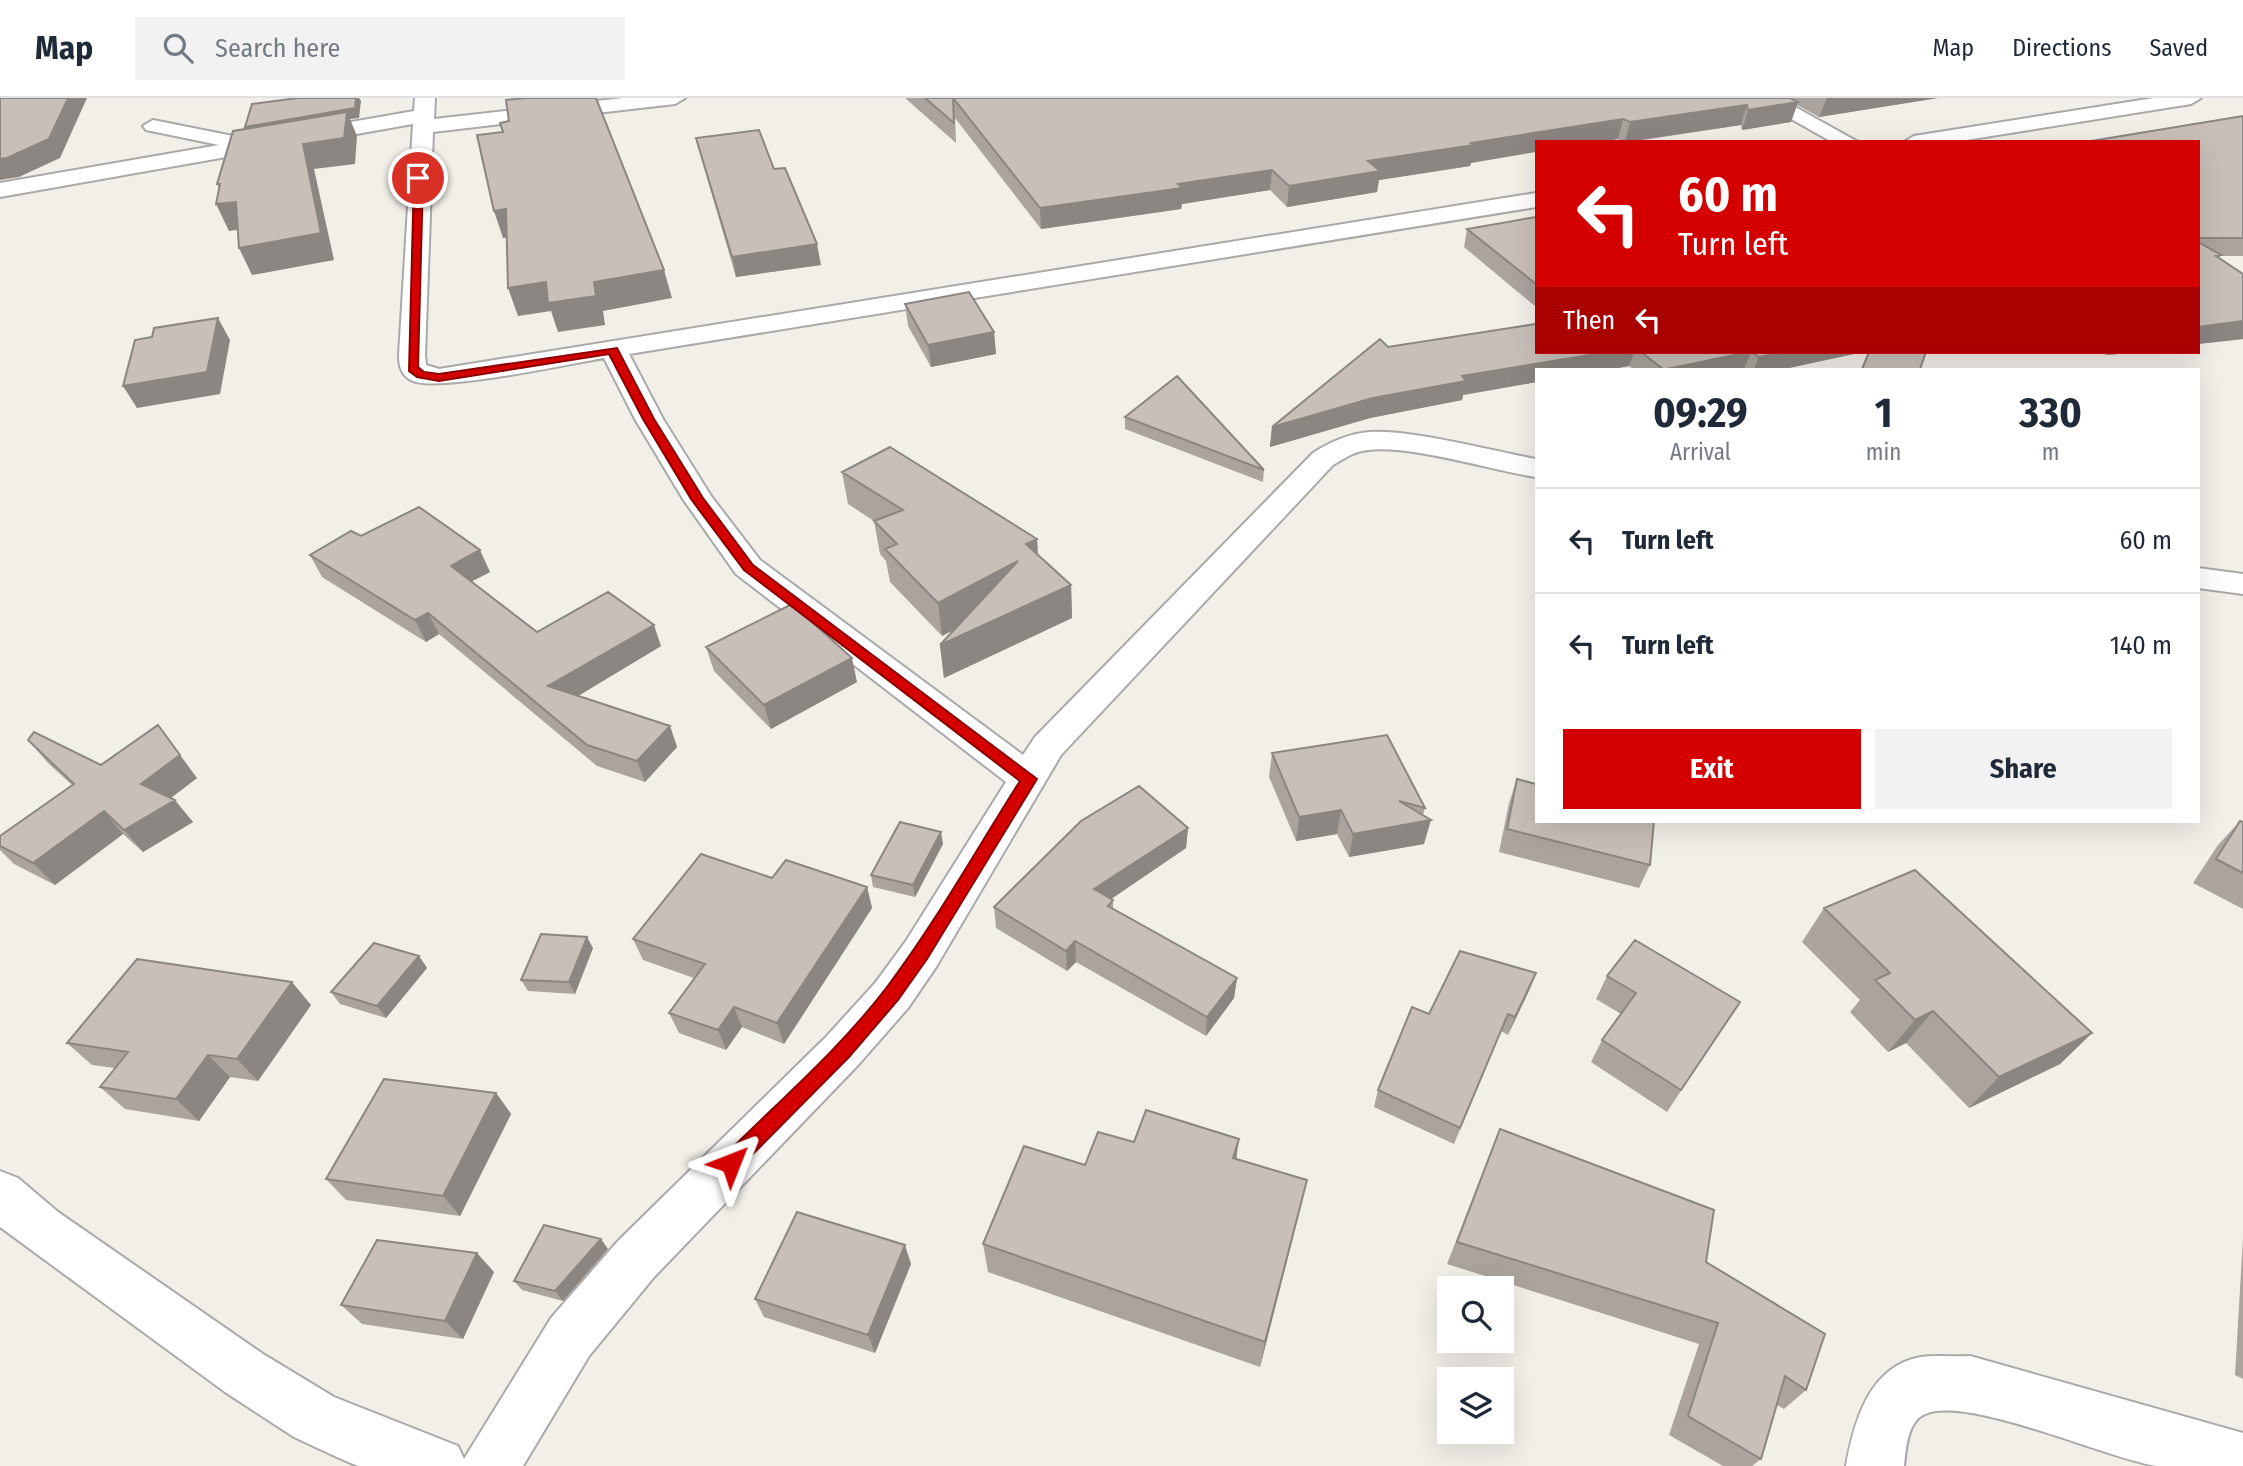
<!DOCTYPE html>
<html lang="en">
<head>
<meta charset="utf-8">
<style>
	:root { --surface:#fff; --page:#f2f2f3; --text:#1f2937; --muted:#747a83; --line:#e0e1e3; --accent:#d40000 }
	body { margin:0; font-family:"Fira Sans Condensed",sans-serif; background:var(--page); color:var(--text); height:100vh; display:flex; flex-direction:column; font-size:26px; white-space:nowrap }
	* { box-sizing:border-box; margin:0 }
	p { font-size:23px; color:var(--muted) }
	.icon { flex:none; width:38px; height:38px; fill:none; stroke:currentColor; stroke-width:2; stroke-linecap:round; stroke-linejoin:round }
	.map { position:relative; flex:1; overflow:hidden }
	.side { position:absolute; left:1535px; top:270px; width:665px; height:455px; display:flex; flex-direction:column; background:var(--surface); border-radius:0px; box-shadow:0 7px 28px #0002 }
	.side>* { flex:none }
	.top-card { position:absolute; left:1535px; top:42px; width:665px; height:214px; border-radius:0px; box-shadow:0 7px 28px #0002; background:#d40000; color:#fff; overflow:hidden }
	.fabs { position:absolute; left:1437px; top:1178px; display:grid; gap:14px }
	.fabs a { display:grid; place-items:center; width:77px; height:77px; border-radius:0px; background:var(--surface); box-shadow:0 7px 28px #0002; font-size:35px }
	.pin { position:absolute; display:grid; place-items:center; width:60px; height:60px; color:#fff; margin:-30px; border:4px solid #fff; border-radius:50%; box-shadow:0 2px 7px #0007 }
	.me { position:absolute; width:77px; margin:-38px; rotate:45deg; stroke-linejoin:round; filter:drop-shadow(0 0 5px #0008) }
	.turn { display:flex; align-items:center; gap:24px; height:147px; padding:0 28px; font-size:32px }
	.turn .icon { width:91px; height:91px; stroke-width:2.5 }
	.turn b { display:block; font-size:49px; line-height:60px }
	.then { display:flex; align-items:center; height:66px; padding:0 28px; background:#0003; gap:14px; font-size:26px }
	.eta { display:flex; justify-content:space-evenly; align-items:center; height:119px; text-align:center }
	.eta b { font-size:42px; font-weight:700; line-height:49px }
	.cta { display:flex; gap:14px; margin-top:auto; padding:14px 28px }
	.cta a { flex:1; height:80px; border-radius:0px; background:var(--accent); color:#fff; font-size:28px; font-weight:700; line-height:80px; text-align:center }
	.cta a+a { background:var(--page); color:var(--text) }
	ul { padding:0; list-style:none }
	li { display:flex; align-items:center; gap:21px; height:105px; padding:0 28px; border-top:2px solid var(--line) }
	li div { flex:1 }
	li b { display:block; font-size:26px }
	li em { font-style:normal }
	header { display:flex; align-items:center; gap:42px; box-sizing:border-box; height:98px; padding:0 35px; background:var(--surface); border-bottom:2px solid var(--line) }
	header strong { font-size:33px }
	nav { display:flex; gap:38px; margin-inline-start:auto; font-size:24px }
	.search { width:490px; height:63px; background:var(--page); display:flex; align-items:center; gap:18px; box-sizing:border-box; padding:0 24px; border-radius:0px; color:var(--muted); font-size:26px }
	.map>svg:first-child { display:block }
</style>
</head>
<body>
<header>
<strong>Map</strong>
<div class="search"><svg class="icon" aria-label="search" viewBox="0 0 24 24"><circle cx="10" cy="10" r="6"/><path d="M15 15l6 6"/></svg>Search here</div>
<nav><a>Map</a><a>Directions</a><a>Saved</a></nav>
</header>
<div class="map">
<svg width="2243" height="1368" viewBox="0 0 2243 1368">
	<rect width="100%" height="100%" fill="#f2efe9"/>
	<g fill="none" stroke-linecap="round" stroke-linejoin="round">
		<defs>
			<path id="street" d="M415 0H435L434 21 623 0H685L675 6 433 34 425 257 426 267 439 271 1536 95V109L629 256 663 321 711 398 760 462 1023 657 1035 639 1313 355C1330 344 1348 336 1369 334 1411 331 1492 353 1536 361V379C1489 372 1413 347 1368 352 1355 353 1345 360 1333 367L1061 657 936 869 908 910 858 967 654 1179 589 1258 523 1368H358L339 1360 294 1339 225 1294 0 1129V1073L18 1080 58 1114 263 1256 334 1299 458 1348 464 1361 551 1220 618 1143 826 939 876 884 906 843 1006 684 736 476 683 401 635 321 604 260C569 266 439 294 413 283 401 278 399 268 399 257L413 26 0 99V85L219 47 146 32 143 28 153 22 233 38 243 43 414 13Z
				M1754 0H1779L1858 44H1832Z
				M2154 0H2201L2191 6 1954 44H1904L1914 38Z
				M2198 470 2243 476V496L2198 490Z
				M1970 1258 2243 1335V1368C2216 1368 2184 1368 2157 1368 2106 1360 1967 1297 1925 1316 1907 1324 1906 1351 1904 1368H1846C1854 1324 1869 1268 1921 1259 1936 1257 1954 1259 1970 1258Z"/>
		</defs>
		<use href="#street" stroke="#a9a9a9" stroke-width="4"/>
		<use href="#street" fill="#fff" fill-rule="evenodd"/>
	</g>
	<path fill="#aba49e" d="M905 0H1938L1819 19 1797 7 1791 24 1742 32 1741 27 1630 44H1623L1618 41 1598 44H1536L1471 65 1470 68 1379 82 1377 94 1287 109 1270 92 1182 106 1181 111 1041 131 955 20 956 45Z
		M2243 18V158H2220L2219 160 2243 176V241L2198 246V44Z
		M696 40 774 71 821 167 736 179 701 59Z
		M1536 119V209L1464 149 1467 131Z
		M905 206 994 234 996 256 931 269 908 228Z
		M1388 249 1536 254H1863L1784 271H1633L1629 268 1463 297 1462 302 1370 320 1270 349 1272 329Z
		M2097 254H2137L2107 257Z
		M1125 319 1264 372 1263 384 1125 331Z
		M842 374 1037 441 1038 457 1071 487 1072 520 944 580 940 547 954 532 942 538 890 484 886 463 880 456 874 423 848 406Z
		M361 438 490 474 472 483 537 534 661 548 578 598 670 628 677 649 645 684 597 668 439 536 426 544 322 479 310 457Z
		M706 549 857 584 771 631 714 573Z
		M28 642 101 667 197 680 171 700 193 724 143 754 123 736 55 787 14 766 0 752V738L72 687 48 665Z
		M1272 655 1425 710 1423 717 1424 746 1349 759 1337 736 1296 743 1269 679Z
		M1517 681 1650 767 1639 790 1499 754 1509 705Z
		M2240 723 2243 724V811L2193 785 2218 747Z
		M1188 730 1186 750 1111 801 1113 802V810L1237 880 1234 900 1206 938 1076 864 1067 873 996 830 994 809Z
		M943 746 915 799 873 789 871 777Z
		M772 780 867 789 872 810 784 946 742 929 726 952 679 935 669 915 694 880 643 862 633 841Z
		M1824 810 2092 935 2060 966 1969 1010 1906 945 1888 954 1850 914 1860 902 1802 844Z
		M593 850 575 896 528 893 521 882Z
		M419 858 427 870 386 920 340 906 331 894Z
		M1536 875 1508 937 1501 933 1454 1046 1374 1009 1378 992 1429 916Z
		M1607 878 1725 926 1667 1014 1591 964 1602 942 1621 916 1596 901Z
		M311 907 258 983 230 979 199 1023 125 1011 100 989 115 970 92 967 67 945Z
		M496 995 511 1016 460 1118 346 1102 326 1081Z
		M1500 1031 1706 1164 1806 1292 1784 1311 1777 1307 1761 1361 1752 1368H1723L1669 1337 1699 1246 1447 1166 1490 1055Z
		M1134 1044 1236 1061 1307 1082 1260 1269 988 1174 983 1146 1085 1067Z
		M2243 1140V1281L2235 1277Z
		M608 1151 563 1203 522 1192 514 1183Z
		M911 1166 875 1255 764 1219 755 1201Z
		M494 1174 463 1241 362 1226 341 1207Z"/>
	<path fill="#8b8681" d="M68 0H87L60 60 19 79 0 82V61Z
		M356 0H359L361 3 359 20 350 21 357 38 355 66 314 71 334 162 252 177 239 150 250 39 245 29Z
		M1827 0H1938L1819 19Z
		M1798 4 1791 24 1742 32 1748 12Z
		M1747 7 1741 27 1625 44 1630 24Z
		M1623 21 1618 41 1598 44H1536V54L1471 65 1470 68 1379 82 1377 94 1287 109 1289 88 1368 63 1471 45Z
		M1272 72 1270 92 1182 106 1181 111 1041 131 1040 110 1178 86Z
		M217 86H220L236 104 249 130 229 133 216 106 227 105Z
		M506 111 515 139 503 140 494 113Z
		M817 146 821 167 736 179 732 159Z
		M664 172 672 200 603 213 605 227 558 234 551 213 518 218 508 190 546 184H594Z
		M218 220 230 242 220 296 137 310 123 288Z
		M2243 223V241L2198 246V229Z
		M994 234 996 256 931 269 928 247Z
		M1608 254H1634L1629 268 1613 271H1536V284L1463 297 1462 302 1370 320 1270 349 1272 329 1373 300 1462 278Z
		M1751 254 1744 271H1667Z
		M1784 254H1863L1784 271H1754L1759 259Z
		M2109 254H2137L2107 257Z
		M1037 441 1039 474 1026 446Z
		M480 452 490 474 461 489 451 468Z
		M1018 463 1021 495 942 538 938 505Z
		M1071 487 1072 520 944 580 940 547Z
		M428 515 439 536 426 544 415 522Z
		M654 527 661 548 558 610 548 588Z
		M852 560 857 584 771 631 764 607Z
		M158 627 197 680 160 708 141 686Z
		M670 628 677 649 645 684 637 663Z
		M175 702 193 724 143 754 124 732Z
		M1341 712 1337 736 1296 743 1299 719Z
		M104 713 123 736 55 787 33 765Z
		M1431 722 1424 746 1349 759 1353 736Z
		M1188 730 1186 750 1095 812 1094 791Z
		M941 734 943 746 915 799 913 787Z
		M867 789 872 810 784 946 777 925Z
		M587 839 593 850 575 896 569 884Z
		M1075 843 1076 864 1067 873 1066 853Z
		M419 858 427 870 386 920 377 908Z
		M1536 875 1529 893 1508 937 1515 919Z
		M1237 880 1234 900 1206 938 1207 919Z
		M292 884 311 907 258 983 237 961Z
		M734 909 742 929 726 952 718 932Z
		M1933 913 1906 945 1888 954 1915 922Z
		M2092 935 2060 966 1969 1010 1999 979Z
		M208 957 230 979 199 1023 176 1001Z
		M496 995 511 1016 460 1118 443 1098Z
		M1239 1041 1235 1071 1233 1060Z
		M1307 1082 1300 1112 1260 1269 1265 1244Z
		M601 1141 608 1151 563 1203 555 1193Z
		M905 1147 911 1166 875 1255 868 1237Z
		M477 1155 494 1174 463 1241 445 1223Z"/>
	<path fill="#c7bfb8" stroke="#8b8681" stroke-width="2" d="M0 0H68L49 41 7 60 0 61Z
		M298 0H356L355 10 245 29 252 6Z
		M526 0H596L664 172 594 184 596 198 548 205 546 184 508 190 506 111 494 113 477 37 503 34 500 25 509 23 506 2Z
		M925 0H1790L1798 4 1748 12 1747 7 1630 24 1623 21 1471 45 1474 47 1368 63 1380 73 1289 88 1272 72 1178 86 1182 90 1040 110 953 0 954 25Z
		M347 14 344 40 303 46 321 135 239 150 236 104 216 106 220 86H217L233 33Z
		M2243 18V140H2198V44H2085Z
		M759 32 774 71 785 70 817 146 732 159 696 40Z
		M1536 119V186L1467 131Z
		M2198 144 2221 157 2216 158 2243 176V223L2198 229Z
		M969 194 994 234 928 247 905 206Z
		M218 220 207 274 123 288 135 242 152 239 154 230Z
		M1536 226V254H1608L1462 278 1466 283 1373 300 1272 329 1380 241 1388 249Z
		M1641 254H1749L1667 271H1663Z
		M1751 254H1784L1759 259Z
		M1869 254H1926L1920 271H1862Z
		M1177 278 1264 372 1125 319Z
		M890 349 1037 441 1026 446 1071 487 940 547 1018 463 938 505 885 451 897 446 874 423 903 412 842 374Z
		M419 409 480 452 451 468 537 534 608 494 654 527 548 588 670 628 637 663 587 647 428 515 415 522 310 457 351 433 361 438Z
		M792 506 852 560 764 607 706 549Z
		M158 627 180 657 141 686 175 702 124 732 104 713 33 765 0 748V738L74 686 28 642 34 634 101 667Z
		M1387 637 1425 710 1399 703 1431 722 1353 736 1341 712 1299 719 1272 655Z
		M1517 681 1536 686V723H1654L1650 767 1507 731Z
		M1139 688 1188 730 1094 791 1113 802 1108 808 1237 880 1207 919 1075 843 1066 853 994 809 1081 723Z
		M2240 723 2243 724V775L2216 761Z
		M900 724 941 734 913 787 871 777Z
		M701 756 772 780 786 762 867 789 777 925 734 909 718 932 669 915 705 866 633 841Z
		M1915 772 2092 935 1999 979 1933 913 1915 922 1875 882 1890 875 1824 810Z
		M541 836 587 839 569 884 521 882Z
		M1635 842 1740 904 1681 992 1602 942 1636 895 1607 878Z
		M374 845 419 858 377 908 331 894Z
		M1460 853 1536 875 1515 919 1508 916 1460 1030 1378 992 1412 909 1429 916Z
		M137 861 292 884 237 961 208 957 176 1001 100 989 128 954 67 945Z
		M384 981 496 995 443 1098 326 1081Z
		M1146 1012 1239 1041 1233 1060 1307 1082 1265 1244 983 1146 1024 1048 1085 1067 1098 1034 1134 1044Z
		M1500 1031 1714 1112 1706 1164 1825 1236 1806 1292 1785 1278 1761 1361 1688 1318 1718 1225 1457 1144Z
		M797 1114 905 1147 868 1237 755 1201Z
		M544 1127 601 1141 555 1193 514 1183Z
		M377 1142 477 1155 445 1223 341 1207Z"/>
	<path fill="#d40000" stroke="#8a0000" stroke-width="2" d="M418 77 423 80 418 269 424 274 439 276 617 250 654 321 703 400 753 467 1037 681 927 861 898 902 849 959 738 1071 731 1074 724 1071 721 1065 724 1058C779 1003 840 951 887 889 936 824 976 752 1020 683L744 472 691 401 643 321 609 256 439 283 417 279 409 273 414 80Z"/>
</svg>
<div class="fabs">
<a><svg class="icon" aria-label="search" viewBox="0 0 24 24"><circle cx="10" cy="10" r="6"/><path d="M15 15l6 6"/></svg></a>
<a><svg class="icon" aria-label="layers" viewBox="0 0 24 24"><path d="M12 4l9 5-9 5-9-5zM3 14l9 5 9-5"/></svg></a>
</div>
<div class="pin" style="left:418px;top:80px;background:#d93025"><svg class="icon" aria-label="arrive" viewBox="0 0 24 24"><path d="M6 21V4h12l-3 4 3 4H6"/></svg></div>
<svg class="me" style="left:731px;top:1065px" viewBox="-20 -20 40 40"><path d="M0-17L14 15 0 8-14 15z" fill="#d40000" stroke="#fff" stroke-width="4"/></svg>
<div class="top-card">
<div class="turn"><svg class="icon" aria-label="left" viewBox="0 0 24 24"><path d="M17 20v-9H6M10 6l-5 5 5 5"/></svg><div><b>60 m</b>Turn left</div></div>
<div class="then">Then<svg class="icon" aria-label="left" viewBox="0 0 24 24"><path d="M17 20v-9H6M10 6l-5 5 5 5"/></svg></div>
</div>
<section class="side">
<div class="eta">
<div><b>09:29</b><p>Arrival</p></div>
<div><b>1</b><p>min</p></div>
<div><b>330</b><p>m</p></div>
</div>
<ul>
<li><svg class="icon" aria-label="left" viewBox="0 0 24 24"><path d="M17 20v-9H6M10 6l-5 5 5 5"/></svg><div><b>Turn left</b></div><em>60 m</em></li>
<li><svg class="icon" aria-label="left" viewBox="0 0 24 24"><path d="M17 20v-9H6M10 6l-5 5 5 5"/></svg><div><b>Turn left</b></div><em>140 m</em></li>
</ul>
<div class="cta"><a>Exit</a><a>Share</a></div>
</section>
</div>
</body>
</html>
